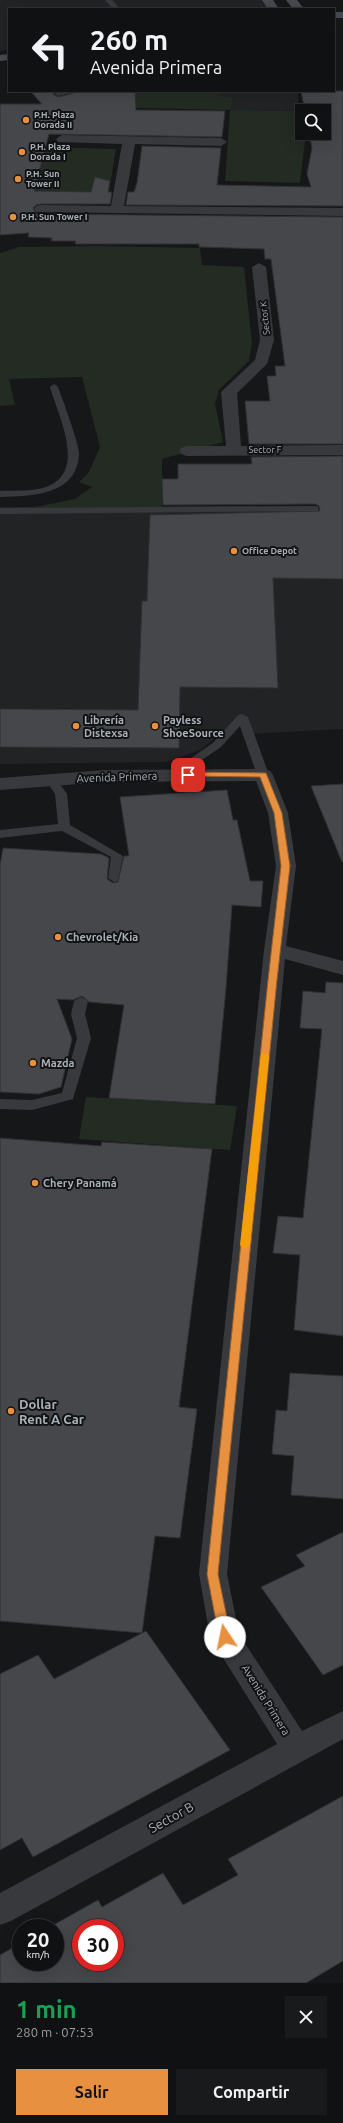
<!DOCTYPE html>
<html lang="es">
<head>
<meta charset="utf-8">
<style>
	:root { --surface:#101112; --page:#191a1b; --text:#f1f3f6; --muted:#9c9d9f; --line:#303132; --accent:#e69040 }
	body { margin:0; font-family:Ubuntu,sans-serif; background:var(--page); color:var(--text); height:100vh; display:flex; flex-direction:column; font-size:15px; white-space:nowrap }
	* { box-sizing:border-box; margin:0 }
	p { font-size:13px; color:var(--muted) }
	.icon { flex:none; width:22px; height:22px; fill:none; stroke:currentColor; stroke-width:2; stroke-linecap:round; stroke-linejoin:round }
	.map { position:relative; height:1983px; overflow:hidden }
	.side { display:flex; flex-direction:column; background:var(--surface); flex:1 }
	.side>* { flex:none }
	.hud { position:absolute; left:8px; top:8px; width:327px; height:84px; border-radius:0px; box-shadow:0 4px 16px #0002,0 0 0 1px var(--line); background:#101112; color:var(--text); overflow:hidden }
	.tools { position:absolute; left:295px; top:104px; display:grid; gap:8px }
	.tools a { display:grid; place-items:center; width:36px; height:36px; border-radius:0px; background:var(--surface); box-shadow:0 4px 16px #0002,0 0 0 1px var(--line); font-size:20px }
	.speed { position:absolute; left:12px; top:1919px; display:flex; gap:8px; font-size:20px; font-weight:700; text-align:center }
	.speed>* { display:grid; place-content:center; width:52px; height:52px; border-radius:50%; background:var(--surface); box-shadow:0 4px 16px #0002,0 0 0 1px var(--line); line-height:1 }
	.speed small { font-size:10px; font-weight:400 }
	.speed .limit { border:6px solid #d22; background:#fff; color:#111 }
	.pin { position:absolute; display:grid; place-items:center; width:34px; height:34px; color:#fff; margin:-17px; border-radius:8px; box-shadow:0 2px 6px #0006 }
	.me { position:absolute; width:44px; margin:-22px; rotate:349deg; stroke-linejoin:round; filter:drop-shadow(0 0 3px #0008) }
	.turn { display:flex; align-items:center; gap:14px; height:84px; padding:0 16px; font-size:18px }
	.turn .icon { width:52px; height:52px; stroke-width:2.5 }
	.turn b { display:block; font-size:28px; line-height:34px }
	.round { display:grid; place-items:center; flex:none; width:42px; height:42px; border-radius:0px; background:var(--page) }
	.summary { display:flex; align-items:center; justify-content:space-between; height:68px; padding:0 16px }
	h1 { font-size:24px; font-weight:700; line-height:30px; color:#1e9e55 }
	.action { display:flex; gap:8px; margin-top:auto; padding:8px 16px }
	.action a { flex:1; height:46px; border-radius:0px; background:var(--accent); color:#111; font-size:16px; font-weight:700; line-height:46px; text-align:center }
	.action a+a { background:var(--page); color:var(--text) }
	.map>svg:first-child { display:block }
</style>
</head>
<body>
<div class="map">
<svg width="343" height="1983" viewBox="0 0 343 1983">
	<rect width="100%" height="100%" fill="#161718"/>
	<path fill="#222325" d="M0 0H267L274 9H9V50L0 51Z
		M219 91H298V111L230 110Z
		M343 506V729L248 734 242 717 200 750 166 762 0 764V507Z"/>
	<path fill="#232b23" d="M101 91H219L223 97 233 98 230 110 305 111H302V133H306L300 183 225 181 230 110 95 107 88 135H48L41 104 37 99Z
		M45 147 116 149 109 192 33 191Z
		M99 246 200 248 202 265 244 267 252 343 249 361 219 390 215 404 223 442 162 459V507H35L75 499 92 487 79 482 89 472 100 447 82 377 9 379 15 405 0 406V253L19 247Z
		M86 1097 237 1106 230 1150 79 1139Z"/>
	<path fill="#45474b" stroke="#303134" fill-rule="evenodd" d="M30 91H58L53 94 58 97 81 91H135L136 110 225 111 222 137 49 134 34 191 91 192 95 177 110 181 108 192H112L110 204H41L36 205 33 208 36 214 343 217V444H249L245 401H270L267 376H276L275 366H285L271 259H265L264 249 199 247V244H75L76 241H51L52 238 28 237 29 233 0 235V104H42Z
		M301 91H343V206L126 205 128 192H134L137 183 142 146 221 148 217 185 311 187 307 174 312 148 309 133H324V111H305Z
		M343 456V579L273 578 278 688 180 687 179 748 0 747V709L138 710 142 601H147L150 515 320 511 319 506 315 504 163 505 162 479H178V464H252L251 457Z
		M343 784V862H342L311 786Z
		M227 790 233 820H237L250 881H263L261 907 232 905 226 988 215 1104 109 1098 124 1005 89 1002 82 996 73 1000 57 999 72 1039 61 1087 39 1094 0 1092V865L3 848 101 854 109 858 107 879 113 883 118 882 124 856H129L120 797Z
		M326 982 343 983V1336L294 1330 300 1255 273 1253 278 1216 303 1218 322 1029 300 1028 303 991 325 993Z
		M0 1138 101 1146 102 1142 212 1149 179 1407 197 1409 180 1538 155 1536 142 1633 0 1621Z
		M290 1373 343 1376V1499L291 1495 294 1456 272 1454 276 1410 287 1411Z
		M343 1532V1665L323 1675 261 1587 305 1566 296 1555Z
		M146 1631 230 1750 33 1857 22 1838 0 1850V1674L38 1655 54 1679Z
		M343 1796V1961L306 1983H0V1955L21 1943V1962H55V1928H48L98 1900 102 1907 163 1873 183 1905 238 1875 228 1859ZM81 1928H115V1962H81Z"/>
	<g fill="none" stroke-linecap="round" stroke-linejoin="round">
		<path fill="#37393d" fill-rule="evenodd" d="M105 0H112L120 9H113Z
			M80 91 58 96 54 94 63 91Z
			M54 384 58 387C63 401 79 443 79 454 77 496 31 496 0 497V491C15 490 32 492 46 487 88 472 58 416 50 387Z
			M315 506 318 507V511L0 514V508Z
			M242 714 248 717 269 775 267 777 263 778 257 775 240 726 221 747 177 777H169L167 775 169 773 213 743 238 715Z
			M51 776 55 777 67 794 70 825 123 856 118 881 114 882 108 878 111 857 62 831 0 838V830L58 824 55 794 45 779Z
			M81 997 88 1001 85 1014 91 1038 73 1099 32 1110 0 1109V1099L32 1100 62 1093 77 1038 71 1014 74 1001Z"/>
		<path fill="#37393d" fill-rule="evenodd" d="M62 135 221 138 227 142 221 146 135 144 124 206 343 208V216L36 212 34 209 36 206 41 205 111 206 122 144 58 142 56 139Z
			M259 263 266 267 274 340 267 364 237 393 241 446 343 445V455L187 456 181 454 179 451 181 448 187 446H226L221 392 255 360 260 340 252 267Z
			M263 769 270 771 273 775 288 813 296 866 286 946 343 961V975L285 959 227 1574 239 1634 302 1731 343 1711V1739L11 1921 0 1925V1893L277 1744 210 1637 199 1574 264 950 276 866 268 813 256 781 106 782 0 790V778L106 770Z"/>
		<path fill="#46494d" fill-rule="evenodd" d="M262 0H273L279 9H268Z
			M286 0H297L304 9H293Z
			M334 12H343V18H334Z
			M9 54V60L0 61V55Z"/>
	</g>
	<path fill="#e69040" stroke="#965e2a" d="M188 772 266 773 282 813 290 866 277 980 218 1574 231 1637 230 1640 225 1642 221 1640 219 1637 207 1574 268 980 281 866 274 813 260 777 185 776V773Z"/>
	<path fill="#f59e0b" d="M261 1054H268L269 1057 250 1245 245 1249 240 1245Z"/>
	<g fill="#e69040" stroke="#111213" stroke-width="1.5">
		<circle cx="26" cy="120" r="4"/>
		<circle cx="22" cy="152" r="4"/>
		<circle cx="18" cy="179" r="4"/>
		<circle cx="13" cy="217" r="4"/>
		<circle cx="234" cy="551" r="4"/>
		<circle cx="76" cy="726" r="4"/>
		<circle cx="155" cy="726" r="4"/>
		<circle cx="58" cy="937" r="4"/>
		<circle cx="33" cy="1063" r="4"/>
		<circle cx="35" cy="1183" r="4"/>
		<circle cx="11" cy="1411" r="4"/>
	</g>
	<g text-anchor="middle" stroke-width="4" stroke-linejoin="round" paint-order="stroke">
		<g font-size="9" font-weight="bold" fill="#a9b0b7" stroke="#111213" text-anchor="start">
			<text x="34" y="118">P.H. Plaza<tspan x="34" dy="10">Dorada II</tspan></text>
			<text x="30" y="150">P.H. Plaza<tspan x="30" dy="10">Dorada I</tspan></text>
			<text x="26" y="177">P.H. Sun<tspan x="26" dy="10">Tower II</tspan></text>
			<text x="21" y="220">P.H. Sun Tower I</text>
			<text x="242" y="554">Office Depot</text>
		</g>
		<g font-size="9" fill="#a9b0b7" stroke="#111213">
			<text transform="translate(265 318) rotate(-96)" y="3">Sector K</text>
			<text x="265" y="453">Sector F</text>
		</g>
		<g font-size="11" font-weight="bold" fill="#a9b0b7" stroke="#111213" text-anchor="start">
			<text x="84" y="724">Librería<tspan x="84" dy="13">Distexsa</tspan></text>
			<text x="163" y="724">Payless<tspan x="163" dy="13">ShoeSource</tspan></text>
			<text x="66" y="941">Chevrolet/Kia</text>
			<text x="41" y="1067">Mazda</text>
			<text x="43" y="1187">Chery Panamá</text>
		</g>
		<g font-size="11" fill="#a9b0b7" stroke="#111213">
			<text transform="translate(117 777) rotate(-2)" y="4">Avenida Primera</text>
			<text transform="translate(266 1700) rotate(58)" y="4">Avenida Primera</text>
		</g>
		<g font-size="13" font-weight="bold" fill="#a9b0b7" stroke="#111213" text-anchor="start">
			<text x="19" y="1409">Dollar<tspan x="19" dy="15">Rent A Car</tspan></text>
		</g>
		<g font-size="13" fill="#a9b0b7" stroke="#111213">
			<text transform="translate(171 1817) rotate(-29)" y="5">Sector B</text>
		</g>
	</g>
</svg>
<div class="tools">
<a><svg class="icon" aria-label="search" viewBox="0 0 24 24"><circle cx="10" cy="10" r="6"/><path d="M15 15l6 6"/></svg></a>
</div>
<div class="speed"><div>20<small>km/h</small></div><div class="limit">30</div></div>
<div class="pin" style="left:188px;top:775px;background:#d93025"><svg class="icon" aria-label="arrive" viewBox="0 0 24 24"><path d="M6 21V4h12l-3 4 3 4H6"/></svg></div>
<svg class="me" style="left:225px;top:1637px" viewBox="-20 -20 40 40"><circle r="19" fill="#fff"/><path d="M0-13L10 11 0 6-10 11z" fill="#e69040"/></svg>
<div class="hud">
<div class="turn"><svg class="icon" aria-label="left" viewBox="0 0 24 24"><path d="M17 20v-9H6M10 6l-5 5 5 5"/></svg><div><b>260 m</b>Avenida Primera</div></div>
</div>
</div>
<section class="side">
<div class="summary"><div><h1>1 min</h1><p>280 m · 07:53</p></div><a class="round"><svg class="icon" aria-label="close" viewBox="0 0 24 24"><path d="M6 6l12 12M18 6L6 18"/></svg></a></div>
<div class="action"><a>Salir</a><a>Compartir</a></div>
</section>
</body>
</html>
